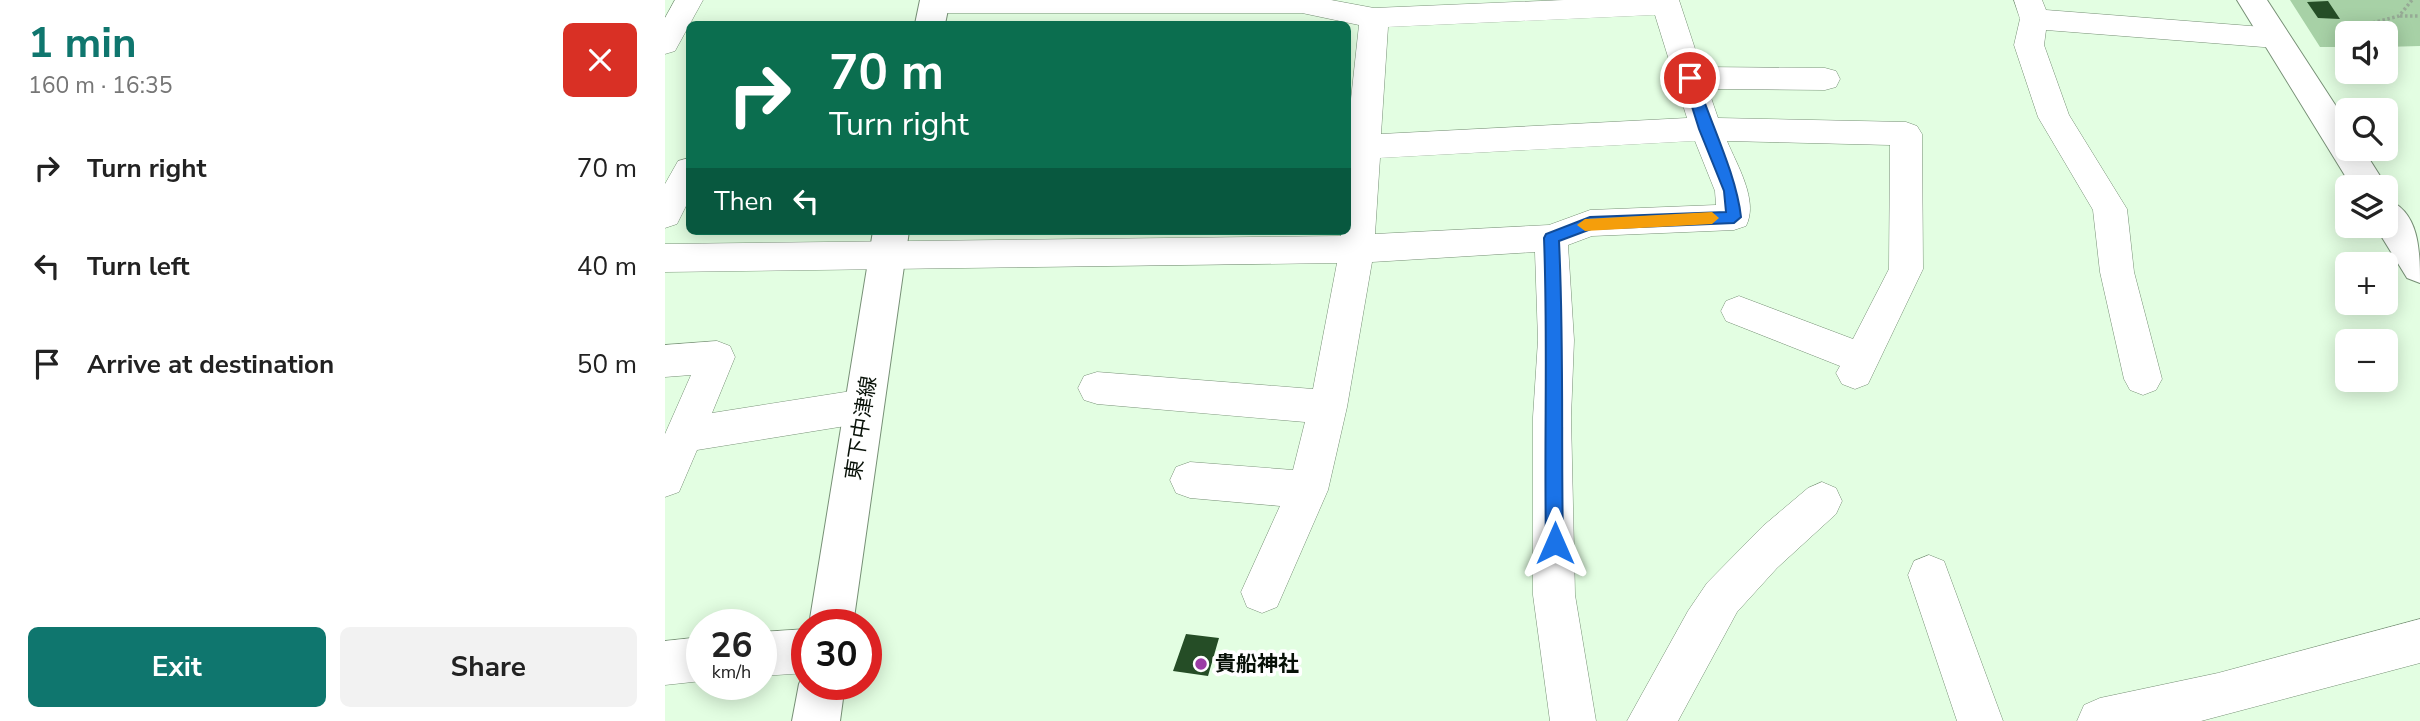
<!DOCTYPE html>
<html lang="en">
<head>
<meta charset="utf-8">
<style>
	:root { --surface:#fff; --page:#f2f2f2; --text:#222; --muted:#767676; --accent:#0f766e }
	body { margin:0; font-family:"Nunito Sans","Noto Sans JP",sans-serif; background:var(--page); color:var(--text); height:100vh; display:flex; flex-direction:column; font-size:26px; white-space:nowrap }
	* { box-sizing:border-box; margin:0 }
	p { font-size:23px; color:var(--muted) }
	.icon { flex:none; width:38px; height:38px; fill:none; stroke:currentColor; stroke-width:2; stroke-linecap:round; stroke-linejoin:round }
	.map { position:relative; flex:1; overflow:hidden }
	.sheet { display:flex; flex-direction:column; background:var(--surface); width:665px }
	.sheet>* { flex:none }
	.top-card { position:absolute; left:21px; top:21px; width:665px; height:214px; border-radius:10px; box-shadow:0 4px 18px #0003; background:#0b6e4f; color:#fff; overflow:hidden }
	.tools { position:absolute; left:1670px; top:21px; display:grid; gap:14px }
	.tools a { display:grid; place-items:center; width:63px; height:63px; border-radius:10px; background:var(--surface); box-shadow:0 4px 18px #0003; font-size:35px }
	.speed { position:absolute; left:21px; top:609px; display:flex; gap:14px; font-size:35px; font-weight:700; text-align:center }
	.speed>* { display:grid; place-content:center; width:91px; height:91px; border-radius:50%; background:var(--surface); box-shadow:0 4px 18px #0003; line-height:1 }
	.speed small { font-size:18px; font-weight:400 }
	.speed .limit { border:10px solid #d22; background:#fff; color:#111 }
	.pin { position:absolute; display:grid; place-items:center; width:60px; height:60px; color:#fff; margin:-30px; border:4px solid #fff; border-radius:50%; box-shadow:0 2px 7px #0007 }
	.me { position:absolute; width:77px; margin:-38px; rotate:0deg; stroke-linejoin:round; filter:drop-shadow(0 0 5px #0008) }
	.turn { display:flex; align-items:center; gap:24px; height:147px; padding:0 28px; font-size:32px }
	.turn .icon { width:91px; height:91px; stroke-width:2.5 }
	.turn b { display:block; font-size:49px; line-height:60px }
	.then { display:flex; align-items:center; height:66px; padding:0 28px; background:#0003; gap:14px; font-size:26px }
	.round { display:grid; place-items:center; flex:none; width:74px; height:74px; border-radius:10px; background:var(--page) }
	.head { display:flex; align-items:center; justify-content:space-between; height:119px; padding:0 28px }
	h1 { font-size:42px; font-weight:700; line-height:52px; color:var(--accent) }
	.button { display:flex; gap:14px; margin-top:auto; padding:14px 28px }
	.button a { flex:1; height:80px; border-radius:10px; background:var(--accent); color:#fff; font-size:28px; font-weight:700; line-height:80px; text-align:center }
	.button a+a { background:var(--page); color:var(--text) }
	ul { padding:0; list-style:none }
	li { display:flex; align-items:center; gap:21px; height:98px; padding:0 28px }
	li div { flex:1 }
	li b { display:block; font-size:26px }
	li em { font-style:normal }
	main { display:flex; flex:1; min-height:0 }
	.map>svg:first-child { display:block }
</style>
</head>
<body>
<main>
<section class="sheet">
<div class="head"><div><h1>1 min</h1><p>160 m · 16:35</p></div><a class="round" style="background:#d93025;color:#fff"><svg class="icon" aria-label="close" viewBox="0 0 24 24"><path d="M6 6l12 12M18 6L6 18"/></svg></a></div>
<ul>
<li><svg class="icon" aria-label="right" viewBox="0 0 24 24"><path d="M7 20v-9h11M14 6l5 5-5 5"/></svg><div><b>Turn right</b></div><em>70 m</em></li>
<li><svg class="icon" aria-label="left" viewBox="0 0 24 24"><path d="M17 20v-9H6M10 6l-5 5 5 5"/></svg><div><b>Turn left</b></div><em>40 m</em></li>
<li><svg class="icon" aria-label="arrive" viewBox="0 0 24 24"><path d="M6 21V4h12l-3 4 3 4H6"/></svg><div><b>Arrive at destination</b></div><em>50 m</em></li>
</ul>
<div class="button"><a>Exit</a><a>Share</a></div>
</section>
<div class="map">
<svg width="1755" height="721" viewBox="0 0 1755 721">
	<rect width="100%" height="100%" fill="#e3fee2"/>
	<path fill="#a7d1a6" d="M1625 0H1755V46L1720 47V33H1682V47H1655Z"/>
	<path fill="#254d26" d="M1663 1 1675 19 1653 18 1642 2Z
		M521 634 554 638 543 676 508 671Z"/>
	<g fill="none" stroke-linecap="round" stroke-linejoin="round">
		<defs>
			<path id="minor" d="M10 0H38L10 51 0 54V18Z
				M257 0H666L709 8 899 0H1014L1036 67 1160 68 1171 71 1175 79 1171 87 1160 90 1043 89 1053 118 1241 122 1252 126 1257 134 1258 269 1203 384 1190 389 1177 384 1171 373 1175 366 1061 321 1056 311 1061 301 1074 296 1188 339 1224 269 1225 145 1062 141C1072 165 1094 201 1081 226L1069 230 927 236 903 245 909 340 906 417 910 595 931 721H885L868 595V417L873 340 870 252 707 262 682 407 663 490 612 607 597 613 582 607 576 592 615 506 525 498 511 493 505 480 511 467 525 462 628 470 640 422 432 404 419 400 413 388 419 376 432 372 648 389 672 263 0 272V244L676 236V231H682V136L694 25 637 13H269L259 11 255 4ZM990 15 1022 118 716 134 723 27ZM1030 141 1050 191 1051 205 925 210 884 225 710 234 715 158Z
				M1349 0H1377L1381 10 1611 28 1621 31 1626 38 1621 45 1611 48 1381 30 1379 45 1404 115 1462 209 1469 272 1497 379 1491 390 1478 395 1465 390 1459 379 1435 272 1428 210 1373 117 1349 45 1355 19Z
				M24 158V200L12 224 0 228V184L13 161Z
				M52 341 65 346 70 357 47 413 199 389 212 394 218 406 212 418 199 423 32 450 14 492 0 497V434L26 375 0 377V345Z
				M1157 482 1171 488 1177 501 1171 514 1112 568 1072 612 1013 721H962L1023 611 1042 583 1098 526 1143 488Z
				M1264 555 1279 561 1338 721H1292L1243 575 1249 561Z
				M1755 619V663L1536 721H1412L1419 705 1435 698 1553 673Z
				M142 629V673L96 676V632Z
				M37 637V681L0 685V641Z"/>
			<path id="secondary" d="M255 0H285L280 24H250Z
				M208 231H244L188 625H144Z
				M142 667V684H180L175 721H127L134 684Z"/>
			<path id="trunk" d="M1572 0H1602L1682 123V149H1698L1722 187 1720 190V187H1687Z
				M1720 199C1755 210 1755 252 1755 283L1742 278 1710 226H1720Z"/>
		</defs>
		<use href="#minor" stroke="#779076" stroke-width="1"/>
		<use href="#secondary" stroke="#779076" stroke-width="2"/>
		<use href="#trunk" stroke="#779076" stroke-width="2"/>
		<path stroke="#96aa95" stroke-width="3.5" stroke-dasharray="2.5 2.5" stroke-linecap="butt" d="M1735 16H1755
			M1703 24 1734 16 1747 0"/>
		<use href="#minor" fill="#fff" fill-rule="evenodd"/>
		<use href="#secondary" fill="#fff" fill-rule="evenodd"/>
		<use href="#trunk" fill="#fff" fill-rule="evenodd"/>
	</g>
	<path fill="#1a73e8" stroke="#114b97" stroke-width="2" d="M1025 73 1031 78C1045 122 1071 173 1076 217L1069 223 926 229 894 241C899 342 896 442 898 543L896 549 890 551 883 549 881 543C879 441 883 340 879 238L881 234 925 217 1061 212 1059 191 1034 129 1018 78Z"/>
	<path fill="#f59e0b" d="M1047 212 1054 218 1047 224 920 231 912 225 920 219Z"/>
	<circle fill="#9b3ca5" stroke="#fff" stroke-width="2.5" cx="536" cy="664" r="7"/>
	<g text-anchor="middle" stroke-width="7" stroke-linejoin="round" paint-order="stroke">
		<g font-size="21" fill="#081108" stroke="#fff">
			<text transform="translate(196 428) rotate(-81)" y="7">東下中津線</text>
		</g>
		<g font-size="21" font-weight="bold" fill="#081108" stroke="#fff" text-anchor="start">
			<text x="550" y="671">貴船神社</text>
		</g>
	</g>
</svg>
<div class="tools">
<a><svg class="icon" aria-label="sound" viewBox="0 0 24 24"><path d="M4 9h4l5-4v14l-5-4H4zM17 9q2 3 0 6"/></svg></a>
<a><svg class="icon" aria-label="search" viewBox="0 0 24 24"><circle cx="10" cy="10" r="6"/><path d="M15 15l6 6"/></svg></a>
<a><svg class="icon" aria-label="layers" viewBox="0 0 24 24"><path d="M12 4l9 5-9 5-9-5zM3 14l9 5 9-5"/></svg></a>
<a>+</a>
<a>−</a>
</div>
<div class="speed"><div>26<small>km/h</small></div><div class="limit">30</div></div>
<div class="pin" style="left:1025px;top:78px;background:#d93025"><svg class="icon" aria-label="arrive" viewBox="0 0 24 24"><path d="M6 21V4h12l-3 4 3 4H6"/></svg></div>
<svg class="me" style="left:890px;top:543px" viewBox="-20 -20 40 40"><path d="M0-17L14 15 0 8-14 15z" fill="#1a73e8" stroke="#fff" stroke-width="4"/></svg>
<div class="top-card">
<div class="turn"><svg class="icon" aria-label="right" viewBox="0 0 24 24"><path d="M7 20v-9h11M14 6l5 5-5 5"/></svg><div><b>70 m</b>Turn right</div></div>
<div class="then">Then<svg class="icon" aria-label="left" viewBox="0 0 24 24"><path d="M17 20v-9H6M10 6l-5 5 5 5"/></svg></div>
</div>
</div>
</main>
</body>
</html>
